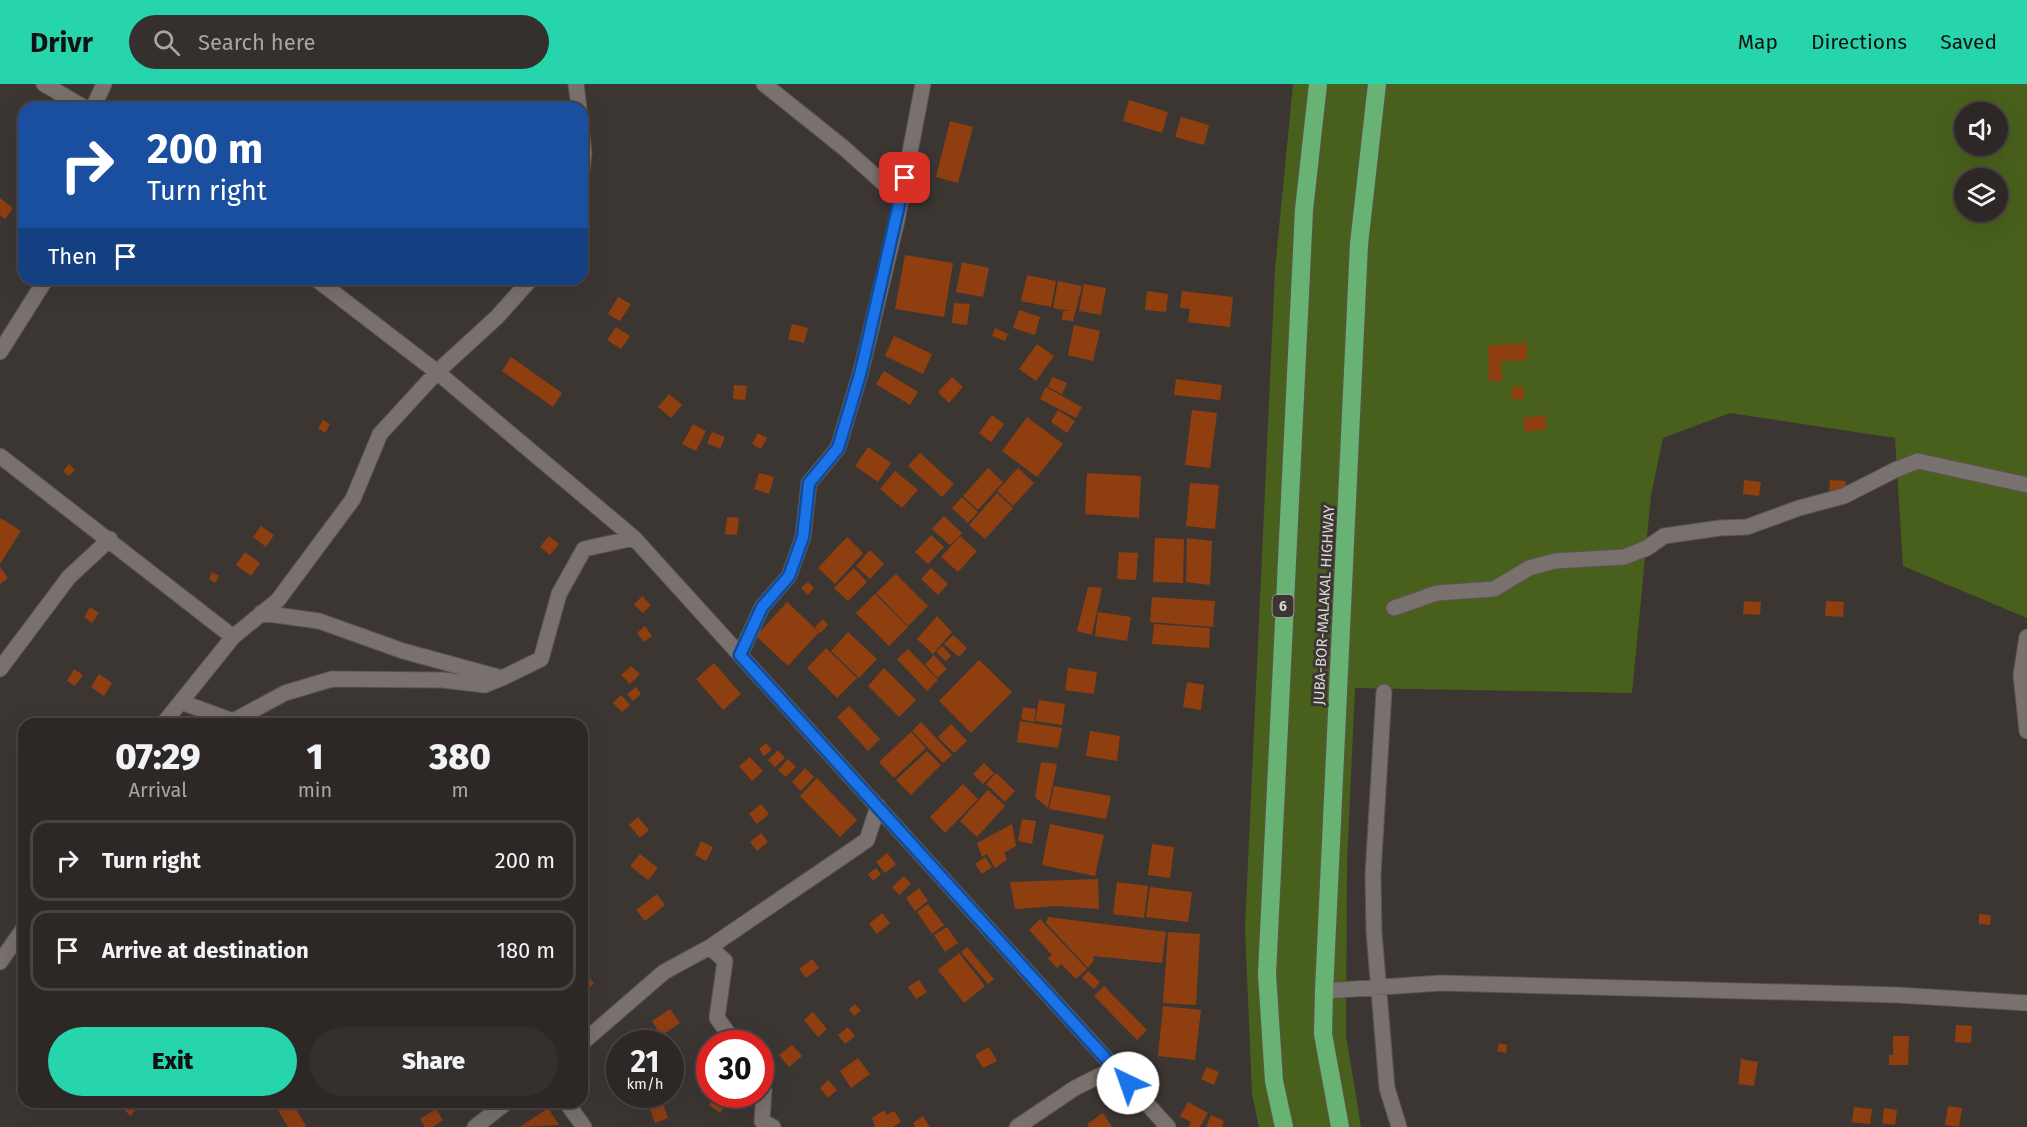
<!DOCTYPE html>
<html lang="en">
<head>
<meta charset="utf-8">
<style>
	:root { --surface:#2d2826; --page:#35302e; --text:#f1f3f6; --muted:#a7a6a7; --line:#484443; --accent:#27d5ad }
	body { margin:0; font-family:"Fira Sans",sans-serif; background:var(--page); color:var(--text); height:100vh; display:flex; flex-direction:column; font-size:22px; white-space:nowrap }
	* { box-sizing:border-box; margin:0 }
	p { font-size:20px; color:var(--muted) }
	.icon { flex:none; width:33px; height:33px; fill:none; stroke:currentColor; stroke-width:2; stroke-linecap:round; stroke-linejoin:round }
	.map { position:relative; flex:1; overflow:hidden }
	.drawer { position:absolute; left:18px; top:634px; width:570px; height:390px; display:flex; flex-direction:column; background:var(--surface); border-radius:18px; box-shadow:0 6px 24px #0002,0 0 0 2px var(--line) }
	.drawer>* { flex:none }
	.banner { position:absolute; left:18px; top:18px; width:570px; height:183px; border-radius:18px; box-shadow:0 6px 24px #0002,0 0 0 2px var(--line); background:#1a4fa0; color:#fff; overflow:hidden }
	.tools { position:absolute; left:1954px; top:18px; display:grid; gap:12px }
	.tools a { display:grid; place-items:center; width:54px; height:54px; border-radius:50%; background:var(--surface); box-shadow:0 6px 24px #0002,0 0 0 2px var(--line); font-size:30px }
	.speed { position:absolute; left:606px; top:946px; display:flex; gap:12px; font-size:30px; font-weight:700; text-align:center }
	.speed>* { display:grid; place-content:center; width:78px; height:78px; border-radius:50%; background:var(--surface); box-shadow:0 6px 24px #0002,0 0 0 2px var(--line); line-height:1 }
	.speed small { font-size:15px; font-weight:400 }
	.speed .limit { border:9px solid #d22; background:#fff; color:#111 }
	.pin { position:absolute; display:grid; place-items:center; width:51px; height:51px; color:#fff; margin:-26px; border-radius:12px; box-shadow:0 3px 9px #0006 }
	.me { position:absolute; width:66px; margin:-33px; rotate:318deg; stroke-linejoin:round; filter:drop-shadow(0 0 4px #0008) }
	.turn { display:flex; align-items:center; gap:21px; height:126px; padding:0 30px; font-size:27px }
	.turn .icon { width:78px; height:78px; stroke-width:2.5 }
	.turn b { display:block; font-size:42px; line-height:51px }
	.then { display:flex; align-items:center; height:57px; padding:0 30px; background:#0003; gap:12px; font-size:22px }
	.eta { display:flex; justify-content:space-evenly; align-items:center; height:102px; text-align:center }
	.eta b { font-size:36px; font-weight:800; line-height:42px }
	.button { display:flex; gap:12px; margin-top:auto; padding:12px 30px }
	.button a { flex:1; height:69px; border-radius:36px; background:var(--accent); color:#111; font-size:24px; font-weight:800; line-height:69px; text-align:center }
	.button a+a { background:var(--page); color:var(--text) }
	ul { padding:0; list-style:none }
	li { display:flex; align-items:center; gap:18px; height:81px; margin:0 12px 9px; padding:0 18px; border:3px solid var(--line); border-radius:18px }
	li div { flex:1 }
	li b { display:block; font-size:22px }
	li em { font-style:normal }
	header { display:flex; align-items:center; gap:36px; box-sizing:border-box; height:84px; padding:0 30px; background:var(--accent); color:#111 }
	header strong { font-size:28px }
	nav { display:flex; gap:33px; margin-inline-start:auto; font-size:21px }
	.search { width:420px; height:54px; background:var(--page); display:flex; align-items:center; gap:15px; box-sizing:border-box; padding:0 21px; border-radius:33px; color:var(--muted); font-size:22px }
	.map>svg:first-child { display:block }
</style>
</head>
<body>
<header>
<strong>Drivr</strong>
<div class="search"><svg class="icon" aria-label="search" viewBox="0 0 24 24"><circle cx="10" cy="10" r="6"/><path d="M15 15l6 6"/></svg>Search here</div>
<nav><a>Map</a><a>Directions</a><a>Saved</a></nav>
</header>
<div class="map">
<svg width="2027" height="1043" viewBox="0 0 2027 1043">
	<rect width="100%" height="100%" fill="#3c3633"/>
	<path fill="#49601c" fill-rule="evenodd" d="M1293 0H2027V534L1903 482 1895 354 1730 329 1663 354 1651 411 1632 609 1355 604 1347 779 1346 952 1361 1043H1259L1252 1010 1245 844 1275 186ZM1965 28H1998V62H1965ZM1965 94H1998V128H1965Z"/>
	<path fill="#8f3e10" d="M1129 16 1168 28 1162 49 1123 37Z
		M1181 33 1209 41 1204 61 1175 53Z
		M950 37 973 43 958 99 936 93Z
		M0 114 13 124 5 135 0 131Z
		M905 171 953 179 944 233 895 225Z
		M962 178 989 184 983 213 956 208Z
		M1027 191 1056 197 1051 223 1021 217Z
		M1058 197 1082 202 1073 237 1062 236 1063 227H1070L1053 224Z
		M1084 200 1106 204 1101 231 1079 227Z
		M1147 207 1168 210 1166 228 1145 226Z
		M1182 207 1233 213 1230 243 1188 238 1190 225 1180 224Z
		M618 213 631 220 620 237 608 230Z
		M954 219 970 220 967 241 952 239Z
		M1019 226 1040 233 1035 251 1013 244Z
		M792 240 808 244 804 259 788 255Z
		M1074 241 1100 247 1093 277 1068 271Z
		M616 243 630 252 621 265 607 256Z
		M995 244 1008 250 1005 257 992 252Z
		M894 252 932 270 923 290 885 272Z
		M1527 259V276L1501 277 1502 297H1489L1488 262Z
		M1037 260 1054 272 1036 297 1019 285Z
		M511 273 562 309 553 323 502 287Z
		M884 287 918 308 910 321 876 300Z
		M952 293 963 303 949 319 938 308Z
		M1052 293 1067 299 1062 310 1048 303Z
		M1176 295 1222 301 1220 316 1174 311Z
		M734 301 747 302 745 316 733 315Z
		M1513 302 1524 304 1523 316 1511 314Z
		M1046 303 1082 323 1076 334 1040 315Z
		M669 310 682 321 671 334 658 323Z
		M1058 326 1075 337 1067 349 1051 338Z
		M1192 326 1217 329 1210 384 1185 381Z
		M992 331 1004 340 991 358 979 349Z
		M1545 331 1547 345 1525 348 1524 334Z
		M1027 333 1063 360 1037 393 1002 367Z
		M323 336 330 340 325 349 318 344Z
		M693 340 706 347 696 367 682 360Z
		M712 348 725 353 720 365 707 359Z
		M758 349 767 354 761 365 752 360Z
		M868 363 891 379 878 398 855 382Z
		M920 369 954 400 942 413 908 382Z
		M69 380 75 386 69 392 63 387Z
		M988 384 1003 398 978 426 963 412Z
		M1018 384 1034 399 1013 422 997 407Z
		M895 387 918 406 902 424 880 405Z
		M759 389 774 393 769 410 754 405Z
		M1087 389 1141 392 1139 434 1085 430Z
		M1744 396 1761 398 1759 412 1743 410Z
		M1830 396 1846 397 1845 411 1829 409Z
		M1190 399 1219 401 1215 445 1186 442Z
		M997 409 1013 424 985 455 969 441Z
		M962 413 978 428 968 439 952 424Z
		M944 432 962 449 950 461 932 445Z
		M727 433 739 434 737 451 725 450Z
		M0 434 21 447 0 480Z
		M261 442 274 451 266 463 253 453Z
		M931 451 944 463 928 480 915 468Z
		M549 452 559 460 550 471 540 463Z
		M960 452 977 467 958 488 941 473Z
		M847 453 863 469 835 500 818 484Z
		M1155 454 1184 455 1183 499 1153 498Z
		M1187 454 1212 457 1210 501 1186 498Z
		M870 466 884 480 870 495 856 482Z
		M245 468 260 479 251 492 236 481Z
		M1119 468 1138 469 1136 496 1117 495Z
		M0 483 8 494 0 500Z
		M854 484 867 498 848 517 834 504Z
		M931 484 948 500 938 511 921 495Z
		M212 488 219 492 215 499 209 495Z
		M896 490 928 522 908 542 876 509Z
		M808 498 814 504 808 511 801 504Z
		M1088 503 1102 504 1092 551 1077 547Z
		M875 510 908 543 889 562 856 529Z
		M642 512 651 521 643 529 634 521Z
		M1152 513 1215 517 1213 543 1150 538Z
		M1744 517 1761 518 1760 531 1743 530Z
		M1826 517 1844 518 1843 533 1825 532Z
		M787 518 819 548 788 582 756 552Z
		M90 523 99 529 92 539 84 533Z
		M1098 528 1131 533 1127 557 1095 552Z
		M937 532 952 548 933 570 917 555Z
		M823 535 828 541 820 549 815 543Z
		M1154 540 1210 544 1209 564 1152 560Z
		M645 542 652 552 644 558 637 549Z
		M848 548 877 575 859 594 831 567Z
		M953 551 967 564 959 573 944 560Z
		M942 562 951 572 946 577 936 568Z
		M826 564 857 594 837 614 807 584Z
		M908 565 938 596 927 607 897 575Z
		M934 571 947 585 937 594 925 580Z
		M979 576 1012 608 971 649 939 617Z
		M714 579 741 610 723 626 696 595Z
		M631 582 640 590 630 600 621 591Z
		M884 584 916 616 899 633 868 602Z
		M1068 584 1097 588 1094 610 1065 606Z
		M74 585 83 591 75 602 67 597Z
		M99 590 112 599 104 612 91 603Z
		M1187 598 1204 601 1201 626 1183 623Z
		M636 603 641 610 633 617 627 610Z
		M621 611 630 621 622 628 613 619Z
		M1039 616 1065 620 1062 641 1035 637Z
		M849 622 880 655 868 667 837 633Z
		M1023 623 1036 625 1034 638 1021 635Z
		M1020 637 1062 644 1058 664 1017 658Z
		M921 638 952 671 943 679 912 647Z
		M951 640 967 657 954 669 938 653Z
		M1090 647 1120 652 1117 677 1086 672Z
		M911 648 926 664 894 694 879 678Z
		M766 659 772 666 764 672 759 665Z
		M778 666 785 674 775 683 768 676Z
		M927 667 941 681 911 711 896 696Z
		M750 673 763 687 752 697 739 682Z
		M788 675 796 683 786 693 778 686Z
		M1041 678 1057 680 1048 724 1035 713Z
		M984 679 994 689 983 700 973 690Z
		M805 684 814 693 801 707 792 698Z
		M996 689 1015 707 1005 718 986 700Z
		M817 694 857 736 840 753 800 712Z
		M963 700 978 715 945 749 930 733Z
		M1054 702 1111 712 1106 735 1049 725Z
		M988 706 1005 722 977 753 960 737Z
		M582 708 590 718 582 725Z
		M761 720 769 730 757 740 749 730Z
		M638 733 649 746 640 754 629 741Z
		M1022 735 1036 737 1032 760 1018 757Z
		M1012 740 1016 762 1004 769 1007 776 995 784 987 770 982 773 977 759Z
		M1050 740 1104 751 1095 792 1042 781Z
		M761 749 768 758 757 767 750 758Z
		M701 757 713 763 706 777 695 771Z
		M1152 760 1174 763 1170 794 1148 791Z
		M887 769 896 780 885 789 876 778Z
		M640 770 658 784 648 796 630 782Z
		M985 773 992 783 982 790 975 780Z
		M876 784 881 790 873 797 868 790Z
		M904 792 911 800 899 811 892 803Z
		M1098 795 1099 825 1057 822 1015 825 1010 798Z
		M1117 798 1148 802 1144 834 1113 830Z
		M1150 803 1192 808 1188 838 1146 833Z
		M919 804 928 817 915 827 906 814Z
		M657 810 665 821 645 837 636 826Z
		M928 820 944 841 932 850 917 828Z
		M882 829 890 839 877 850 869 840Z
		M1979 830 1991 831 1990 841 1979 840Z
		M1048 833 1166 848 1162 879 1093 872 1094 876 1088 884 1046 839Z
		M1040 835 1087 885 1076 895 1061 880 1057 884 1048 874 1052 871 1029 846Z
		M947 843 958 859 945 868 934 851Z
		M1168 848 1200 850 1196 921 1163 919Z
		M967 863 994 895 988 900 961 868Z
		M959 869 985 902 964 919 938 886Z
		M812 875 819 884 806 894 799 885Z
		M1088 887 1100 898 1094 905 1082 894Z
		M584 888 594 899 586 908 582 904Z
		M919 896 927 908 916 915 908 903Z
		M1104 902 1147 946 1137 956 1094 912Z
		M855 920 861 927 854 932 849 925Z
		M1163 922 1201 926 1195 976 1158 972Z
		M670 925 680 939 661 952 652 937Z
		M813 928 827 945 818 953 804 936Z
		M1956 941 1972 942 1971 959 1955 958Z
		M848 943 855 952 845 960 838 951Z
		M1893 952H1909L1908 981H1889V971H1893Z
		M1499 959 1507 961 1506 969 1497 967Z
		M792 961 802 972 789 983 779 971Z
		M989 963 997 977 983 984 975 971Z
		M858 974 870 990 851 1004 840 987Z
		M1741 975 1758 978 1754 1002 1738 1000Z
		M1206 983 1219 988 1214 1001 1201 995Z
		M828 996 837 1006 828 1014 820 1004Z
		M716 1011 728 1017 720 1029 709 1021Z
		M125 1018H137L140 1022 130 1032 121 1022Z
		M292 1018 306 1042 304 1043H288L278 1026Z
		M1188 1018 1208 1029 1200 1043H1188L1191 1038 1180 1032Z
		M663 1020 668 1034 655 1039 650 1025Z
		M1948 1022 1962 1024 1959 1043 1945 1041Z
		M1854 1023 1872 1025 1870 1040 1852 1038Z
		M548 1024 559 1041 520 1043Z
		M1884 1024 1897 1026 1895 1041 1882 1039Z
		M436 1025 443 1036 433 1043H425L420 1035Z
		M884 1026 887 1031 894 1027 901 1038 893 1043H875L872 1034Z
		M1103 1029 1112 1043H1089L1087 1040Z
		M1211 1031 1224 1037 1222 1043H1206Z
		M923 1032 930 1043H915L913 1039Z"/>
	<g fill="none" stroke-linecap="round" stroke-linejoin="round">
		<defs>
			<path id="minor" d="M44 0 85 24
				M576 0 579 24
				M764 0 844 64 901 115
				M93 24 104 0
				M582 51 584 69 582 87
				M316 195 437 288 634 454 1168 1043
				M0 268 46 195
				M0 372 233 553 278 516 353 415 380 350 437 288 497 233 531 195
				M1394 524 1437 509 1494 505 1529 484 1555 477 1624 473 1647 464 1664 452 1720 444 1747 443 1799 424 1844 412 1895 386 1918 377 2027 401
				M261 529 319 537 403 567 502 594 541 575 559 510 584 465 634 454
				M2027 553 2021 591 2027 647
				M740 571 762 523 789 492 803 453 809 399 838 364 861 287 897 136 923 0
				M0 585 69 493 110 455
				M1384 608 1373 790 1374 848 1387 1004 1399 1043
				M181 618 233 637 285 609 332 595 442 596 485 601 502 594
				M163 640 233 553
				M0 878 24 844
				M1324 907 1441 899 1897 911 2027 919
				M582 959 664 888 710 863
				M736 960 717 934 725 877 710 863 867 756 878 722
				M760 998 764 1006 762 1037 773 1043
				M566 1018 584 1043
				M475 1043 507 1018
				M1017 1043 1075 1004 1115 984"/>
			<path id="highway" d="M1284 1043 1274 997 1267 890 1304 126 1318 0
				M1340 1043 1323 950 1324 907 1359 160 1377 0"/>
		</defs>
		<use href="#minor" stroke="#5a5452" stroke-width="17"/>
		<use href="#highway" stroke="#5a5452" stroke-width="20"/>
		<use href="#minor" stroke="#78716e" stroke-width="15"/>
		<use href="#highway" stroke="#68b273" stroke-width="18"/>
	</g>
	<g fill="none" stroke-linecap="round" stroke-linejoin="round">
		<defs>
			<path id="route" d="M905 94 861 287 838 364 809 399 803 453 789 492 762 523 740 571 1128 999"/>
		</defs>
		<use href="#route" stroke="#114b97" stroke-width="15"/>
		<use href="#route" stroke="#1a73e8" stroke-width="10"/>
	</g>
	<g text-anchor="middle" stroke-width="6" stroke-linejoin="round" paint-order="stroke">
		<rect fill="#3c3633" stroke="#aba6a4" stroke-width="1.5" x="1272.5" y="511" width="21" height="22" rx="4.5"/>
		<g font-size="14" font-weight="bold" fill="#dad6d4">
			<text x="1283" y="527">6</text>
		</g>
		<g font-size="15" fill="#dad6d4" stroke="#3c3633">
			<text transform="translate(1324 521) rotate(-87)" y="5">JUBA-BOR-MALAKAL HIGHWAY</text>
		</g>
	</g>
</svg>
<div class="tools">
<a><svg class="icon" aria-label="sound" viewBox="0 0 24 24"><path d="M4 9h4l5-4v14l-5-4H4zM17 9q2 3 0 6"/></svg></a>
<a><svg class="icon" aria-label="layers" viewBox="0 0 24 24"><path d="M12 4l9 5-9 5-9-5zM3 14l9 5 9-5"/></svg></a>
</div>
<div class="speed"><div>21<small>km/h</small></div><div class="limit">30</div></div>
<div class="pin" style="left:905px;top:94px;background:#d93025"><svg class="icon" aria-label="arrive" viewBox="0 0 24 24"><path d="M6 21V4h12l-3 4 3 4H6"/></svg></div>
<svg class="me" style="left:1128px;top:999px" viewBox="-20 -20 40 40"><circle r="19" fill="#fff"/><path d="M0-13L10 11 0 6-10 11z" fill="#1a73e8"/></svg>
<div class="banner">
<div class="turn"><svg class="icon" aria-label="right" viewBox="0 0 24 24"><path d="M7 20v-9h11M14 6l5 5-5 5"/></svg><div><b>200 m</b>Turn right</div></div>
<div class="then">Then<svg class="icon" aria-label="arrive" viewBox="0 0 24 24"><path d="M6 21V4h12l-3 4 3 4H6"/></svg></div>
</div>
<section class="drawer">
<div class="eta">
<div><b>07:29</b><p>Arrival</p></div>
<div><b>1</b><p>min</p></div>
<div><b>380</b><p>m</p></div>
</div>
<ul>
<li><svg class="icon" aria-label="right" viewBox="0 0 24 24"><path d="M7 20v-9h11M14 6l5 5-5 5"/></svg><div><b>Turn right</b></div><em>200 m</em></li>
<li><svg class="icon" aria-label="arrive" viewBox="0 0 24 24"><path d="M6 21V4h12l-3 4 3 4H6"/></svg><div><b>Arrive at destination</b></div><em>180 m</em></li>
</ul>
<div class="button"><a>Exit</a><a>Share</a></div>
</section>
</div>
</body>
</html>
